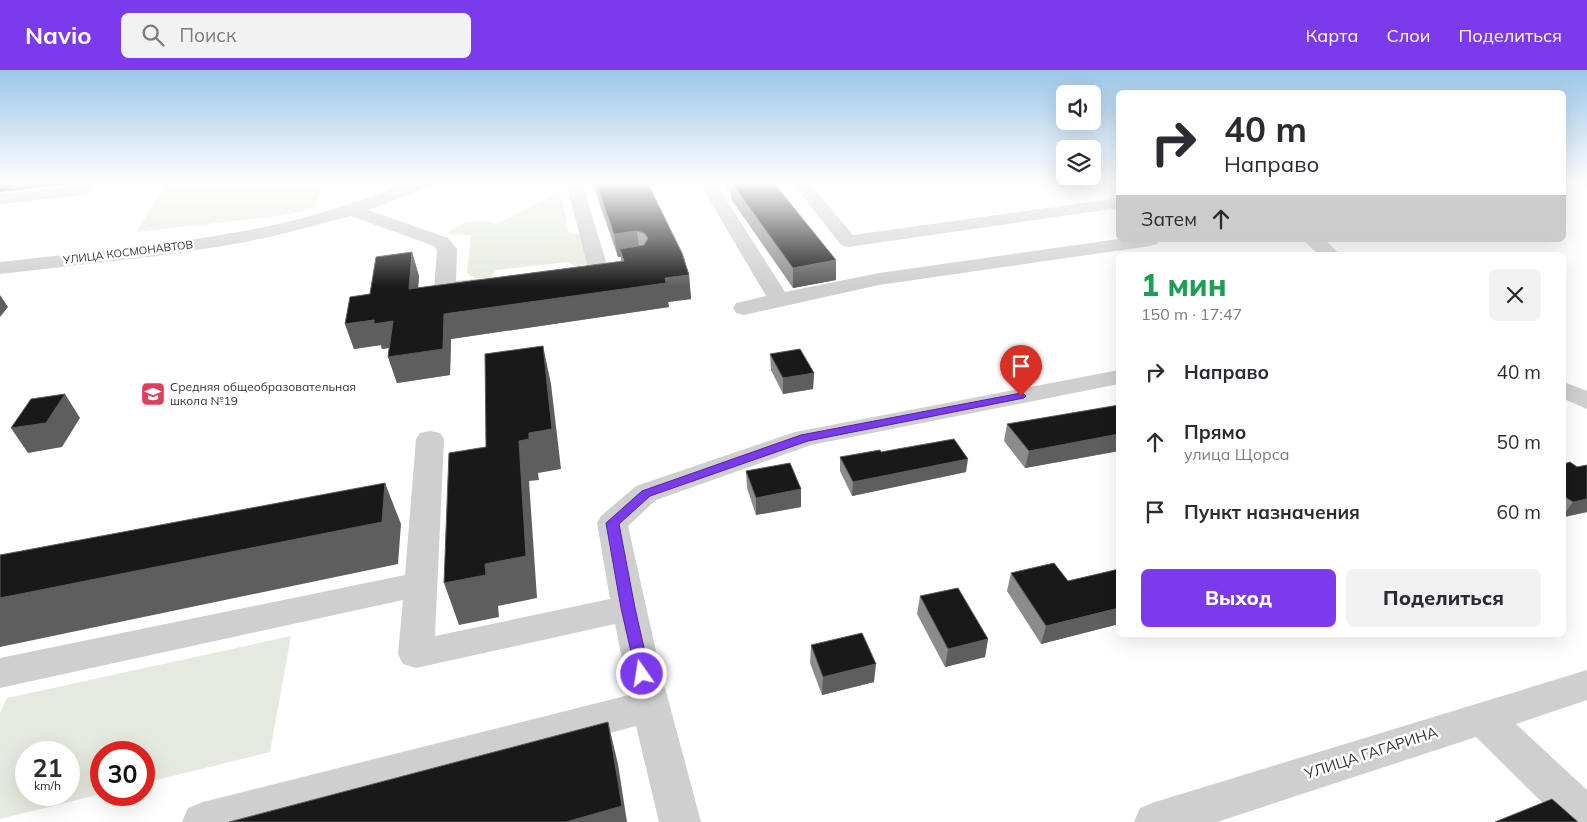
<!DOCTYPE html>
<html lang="ru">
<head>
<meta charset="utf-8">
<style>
	:root { --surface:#fff; --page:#f2f2f3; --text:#2b2b33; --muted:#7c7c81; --accent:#7c3aed }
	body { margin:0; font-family:Mulish,sans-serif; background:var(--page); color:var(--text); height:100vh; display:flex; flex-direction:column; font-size:19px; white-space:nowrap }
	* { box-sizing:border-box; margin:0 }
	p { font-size:16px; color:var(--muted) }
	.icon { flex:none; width:28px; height:28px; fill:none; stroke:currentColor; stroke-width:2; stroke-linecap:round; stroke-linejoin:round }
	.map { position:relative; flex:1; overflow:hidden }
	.panel { position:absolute; left:1116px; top:182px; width:450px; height:385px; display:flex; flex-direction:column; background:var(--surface); border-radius:8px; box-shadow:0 5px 20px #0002 }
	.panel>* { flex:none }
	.banner { position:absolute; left:1116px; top:20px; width:450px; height:152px; border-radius:8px; box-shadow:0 5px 20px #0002; background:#fff; color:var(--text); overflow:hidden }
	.tools { position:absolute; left:1056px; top:15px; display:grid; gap:10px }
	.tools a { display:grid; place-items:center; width:45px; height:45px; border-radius:8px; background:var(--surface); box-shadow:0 5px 20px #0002; font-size:25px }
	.speed { position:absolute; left:15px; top:671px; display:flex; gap:10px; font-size:25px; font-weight:700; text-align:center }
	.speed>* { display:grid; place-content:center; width:65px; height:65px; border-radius:50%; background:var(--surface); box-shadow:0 5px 20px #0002; line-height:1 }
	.speed small { font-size:12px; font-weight:400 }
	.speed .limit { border:8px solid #d22; background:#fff; color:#111 }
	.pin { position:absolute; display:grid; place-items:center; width:42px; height:42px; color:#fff; margin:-51px -21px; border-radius:50% 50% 50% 0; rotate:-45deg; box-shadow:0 0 5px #0007 }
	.pin .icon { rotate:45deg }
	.me { position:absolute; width:55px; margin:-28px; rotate:347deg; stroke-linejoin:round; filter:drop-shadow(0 0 4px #0008) }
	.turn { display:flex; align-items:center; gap:18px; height:105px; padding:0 25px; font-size:22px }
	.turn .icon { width:65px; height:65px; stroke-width:2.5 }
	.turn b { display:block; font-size:35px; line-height:42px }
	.then { display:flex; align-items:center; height:48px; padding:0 25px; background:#0003; gap:10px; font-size:19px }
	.round { display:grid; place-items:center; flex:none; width:52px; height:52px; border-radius:8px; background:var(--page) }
	.overview { display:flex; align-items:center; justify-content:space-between; height:85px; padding:0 25px }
	h1 { font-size:30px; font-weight:800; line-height:38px; color:#1e9e55 }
	.cta { display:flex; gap:10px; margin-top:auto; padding:10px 25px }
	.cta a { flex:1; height:58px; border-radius:8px; background:var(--accent); color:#fff; font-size:20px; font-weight:800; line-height:58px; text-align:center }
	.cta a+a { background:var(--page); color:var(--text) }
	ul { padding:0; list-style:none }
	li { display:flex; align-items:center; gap:15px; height:70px; padding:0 25px }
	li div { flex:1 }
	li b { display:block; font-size:19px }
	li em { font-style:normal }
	header { display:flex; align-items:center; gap:30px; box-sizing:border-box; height:70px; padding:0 25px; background:var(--accent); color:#fff }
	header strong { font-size:24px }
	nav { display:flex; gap:28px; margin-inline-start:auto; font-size:18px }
	.search { width:350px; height:45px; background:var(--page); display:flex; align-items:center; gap:12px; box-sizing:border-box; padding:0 18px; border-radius:8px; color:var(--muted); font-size:19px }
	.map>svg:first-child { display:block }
</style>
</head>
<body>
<header>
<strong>Navio</strong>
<div class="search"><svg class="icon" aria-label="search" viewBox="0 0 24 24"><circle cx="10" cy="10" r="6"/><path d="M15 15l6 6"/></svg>Поиск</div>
<nav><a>Карта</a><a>Слои</a><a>Поделиться</a></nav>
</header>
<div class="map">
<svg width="1587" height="752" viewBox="0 0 1587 752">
	<rect width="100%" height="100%" fill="#fff"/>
	<path fill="#e6eade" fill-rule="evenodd" d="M167 112H337L323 114 316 137 287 145 136 162Z
		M558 125 561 126 569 163 584 165 591 192 576 197 568 192 496 200 490 209 475 208 469 205 467 203 471 165 449 164 450 160C466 151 479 148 497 154L549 127Z
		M291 566 270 682 144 713V682H101V724L0 749V643L7 628ZM26 682H69V725H26Z"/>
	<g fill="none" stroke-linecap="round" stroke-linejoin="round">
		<path fill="#cfcfcf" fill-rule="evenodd" d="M80 112H98L89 123 75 126 0 134V124L75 116Z
			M412 112H435L433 116 368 140 448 168 457 179 456 211 476 209 483 211 486 215 483 219 445 225 438 223 434 219 437 180 434 176 351 146 274 166 235 174 157 186 0 204V192C91 181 184 174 274 155 321 144 367 129 412 112Z
			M566 112H582L608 198 605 202 598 204 591 202 588 198Z
			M699 112H715L785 222 879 203 1119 169 1160 170 1157 174 1150 176 879 215 744 245 736 243 733 238 736 233 766 226Z
			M792 112H809L853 165 1119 128V138L848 177 841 175Z
			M1303 170H1325L1341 185H1319Z
			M1119 300V314L811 375 656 430 628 456 661 603 701 752H659L636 656 279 752H182L188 738 203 732 629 625 615 554 416 598 403 594 398 584 403 530 0 618V588L405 505 416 369 420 363 430 361 440 363 444 369 435 566 610 529 597 453 601 446 636 416 795 362Z
			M1564 312 1587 321V339L1564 329Z
			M1587 600V630L1516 654 1587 720V752H1562L1476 667 1217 752H1134L1140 738 1155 732Z"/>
	</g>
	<path fill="#8c8c8c" d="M592 112H647L689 205 691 229 668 232 669 237 451 269 450 305 397 313 388 287 390 278 382 279 381 275 354 279 345 254 370 224 412 182 419 206 418 218 621 191V187H618Z
		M723 112H773L836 210 793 218 731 129V124Z
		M1109 112H1119V118Z
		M1574 112H1587V117Z
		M770 284 814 303 813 319 783 324 771 300Z
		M1119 335V381L1025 398 1004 371 1007 354Z
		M881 382 966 402 852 426 840 401V387Z
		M1564 394 1577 397 1587 395V442L1564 447Z
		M746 401 801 419V437L756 445 747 418Z
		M1119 499V554L1041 574 1007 521 1011 503 1068 511Z
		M920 526 988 569 985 587 945 597 917 544Z
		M811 575 874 612 822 625 810 593Z"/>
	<path fill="#5e5e5e" d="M0 112H76L74 114 0 122Z
		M637 161 640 184 620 179 621 187H618L614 164Z
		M412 182 419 206 416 244 409 219Z
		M836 190V210L793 218V198Z
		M689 205 691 229 668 232 669 237 451 269 450 305 397 313 388 287 444 244Z
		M0 225 8 237 0 247Z
		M374 250 393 251 401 276 382 279 381 275 354 279 345 254Z
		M543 276 551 314 561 399 538 403 539 410 529 411 537 528 498 536 499 547 459 555 444 513 485 494 519 371 529 363Z
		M814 303 813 319 783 324V308Z
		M65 324 80 348 62 377 28 383 11 358Z
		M1119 364V381L1025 398 1029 381Z
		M968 389 966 402 852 426 853 412Z
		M385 413 401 454 398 494 0 577V528Z
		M801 419V437L756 445V428Z
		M1587 429V442L1564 447V444L1573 432Z
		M1119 538V554L1041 574 1046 556Z
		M988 569 985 587 945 597 948 579Z
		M876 594 874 612 822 625 823 607Z
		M608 652 618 694 627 752H566Z"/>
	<path fill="#191919" stroke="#5e5e5e" d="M596 112H647L682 183 689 205 665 208 666 213 444 244 443 279 388 287 393 251 374 254V250L345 254 350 227 370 224 376 187 412 182 409 219 624 191 620 179 644 175 648 168 644 163 637 161 614 164Z
		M731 112H773L836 190 793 198Z
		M543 276 552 359 529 363V369L519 371 526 486 485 494 486 505 444 513 449 383 486 377 485 284Z
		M800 279 814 303 783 308 770 284Z
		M65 324 46 353 11 358 31 329Z
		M1119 335V364L1029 381 1007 354Z
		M954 369 968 389 853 412 840 387 880 380 881 382Z
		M1570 392 1577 397 1587 395V429L1573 432 1565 427 1564 428V394Z
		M790 393 801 419 756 428 746 401Z
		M385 413 382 452 0 528V485Z
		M1054 493 1068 511 1119 499V538L1046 556 1011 503Z
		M958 518 988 569 948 579 920 526Z
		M862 563 876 594 823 607 811 575Z
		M608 652 622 736 566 752H229Z
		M1552 729 1578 752H1495Z"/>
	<linearGradient id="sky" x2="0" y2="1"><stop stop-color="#9cc6e9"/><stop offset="0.52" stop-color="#fff"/><stop offset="1" stop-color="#fff" stop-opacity="0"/></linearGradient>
	<rect width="1587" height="217" fill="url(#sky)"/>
	<path fill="#7c3aed" stroke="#51269a" d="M1021 323 1024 324 1026 326 1024 328 808 371 650 426 619 454 635 538 650 604 648 608 642 610 637 608 621 538 606 453 642 421 801 365Z"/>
	<defs>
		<symbol id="school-square" viewBox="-11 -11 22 22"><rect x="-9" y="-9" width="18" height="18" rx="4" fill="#df3d5c" stroke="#fff"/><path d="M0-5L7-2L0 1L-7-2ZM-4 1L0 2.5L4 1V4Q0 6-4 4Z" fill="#fff"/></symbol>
	</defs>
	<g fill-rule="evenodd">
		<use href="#school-square" x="139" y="310" width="28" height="28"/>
	</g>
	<g text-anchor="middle" stroke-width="5" stroke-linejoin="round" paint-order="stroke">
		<g font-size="11" fill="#323232" stroke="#fff">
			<text transform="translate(128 182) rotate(-7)" y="4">УЛИЦА КОСМОНАВТОВ</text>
		</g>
		<g font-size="12" fill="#323232" stroke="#fff" text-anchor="start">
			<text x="170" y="321">Средняя общеобразовательная<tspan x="170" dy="14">школа №19</tspan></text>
		</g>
		<g font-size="15" fill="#323232" stroke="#fff">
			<text transform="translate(1371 683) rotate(-18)" y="5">УЛИЦА ГАГАРИНА</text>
		</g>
	</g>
</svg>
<div class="tools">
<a><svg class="icon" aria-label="sound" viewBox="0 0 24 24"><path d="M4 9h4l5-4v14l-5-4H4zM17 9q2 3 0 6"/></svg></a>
<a><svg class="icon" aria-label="layers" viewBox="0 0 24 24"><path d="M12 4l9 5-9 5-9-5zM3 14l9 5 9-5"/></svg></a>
</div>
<div class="speed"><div>21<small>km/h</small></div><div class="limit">30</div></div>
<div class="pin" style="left:1021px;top:326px;background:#d93025"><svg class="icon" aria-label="arrive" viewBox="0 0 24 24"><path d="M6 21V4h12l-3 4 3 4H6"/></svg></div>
<svg class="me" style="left:642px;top:604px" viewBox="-20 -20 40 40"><circle r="17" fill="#7c3aed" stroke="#fff" stroke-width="3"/><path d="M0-11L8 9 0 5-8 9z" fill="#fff"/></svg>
<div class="banner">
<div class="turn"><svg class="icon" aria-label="right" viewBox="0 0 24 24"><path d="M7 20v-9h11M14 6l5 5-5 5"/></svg><div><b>40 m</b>Направо</div></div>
<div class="then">Затем<svg class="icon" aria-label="ahead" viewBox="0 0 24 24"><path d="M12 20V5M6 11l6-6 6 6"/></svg></div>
</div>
<section class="panel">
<div class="overview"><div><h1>1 мин</h1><p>150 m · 17:47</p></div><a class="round"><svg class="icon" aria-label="close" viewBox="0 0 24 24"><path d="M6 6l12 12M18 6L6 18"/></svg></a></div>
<ul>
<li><svg class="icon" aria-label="right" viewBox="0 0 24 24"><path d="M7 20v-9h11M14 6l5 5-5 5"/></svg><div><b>Направо</b></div><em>40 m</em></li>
<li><svg class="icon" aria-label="ahead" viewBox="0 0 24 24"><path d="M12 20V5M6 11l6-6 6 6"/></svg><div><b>Прямо</b><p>улица Щорса</p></div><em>50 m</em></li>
<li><svg class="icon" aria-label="arrive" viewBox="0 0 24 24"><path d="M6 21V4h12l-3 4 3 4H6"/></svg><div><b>Пункт назначения</b></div><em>60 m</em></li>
</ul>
<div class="cta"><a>Выход</a><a>Поделиться</a></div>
</section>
</div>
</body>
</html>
